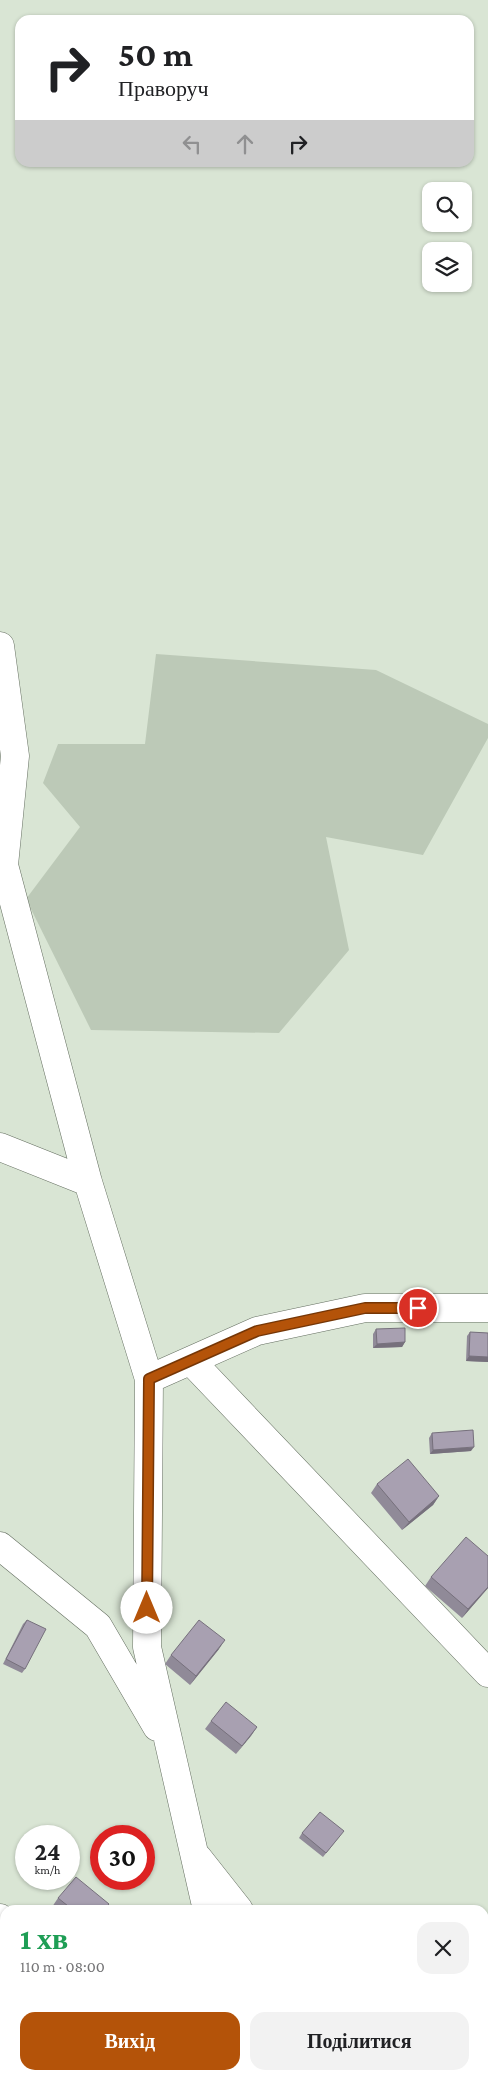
<!DOCTYPE html>
<html lang="uk">
<head>
<meta charset="utf-8">
<style>
	:root { --surface:#fff; --page:#f2f2f2; --text:#202124; --muted:#757577; --accent:#b45309 }
	body { margin:0; font-family:"Crimson Pro",serif; background:var(--page); color:var(--text); height:100vh; display:flex; flex-direction:column; font-size:19px; white-space:nowrap }
	* { box-sizing:border-box; margin:0 }
	p { font-size:16px; color:var(--muted) }
	.icon { flex:none; width:28px; height:28px; fill:none; stroke:currentColor; stroke-width:2; stroke-linecap:round; stroke-linejoin:round }
	.map { position:relative; flex:1; overflow:hidden }
	.side { position:absolute; left:0px; top:1905px; width:489px; height:175px; display:flex; flex-direction:column; background:var(--surface); border-radius:15px 15px 0 0; box-shadow:0 1px 4px #0004 }
	.side>* { flex:none }
	.guide { position:absolute; left:15px; top:15px; width:459px; height:152px; border-radius:15px; box-shadow:0 1px 4px #0004; background:#fff; color:var(--text); overflow:hidden }
	.buttons { position:absolute; left:422px; top:182px; display:grid; gap:10px }
	.buttons a { display:grid; place-items:center; width:50px; height:50px; border-radius:10px; background:var(--surface); box-shadow:0 1px 4px #0004; font-size:25px }
	.speed { position:absolute; left:15px; top:1825px; display:flex; gap:10px; font-size:25px; font-weight:700; text-align:center }
	.speed>* { display:grid; place-content:center; width:65px; height:65px; border-radius:50%; background:var(--surface); box-shadow:0 1px 4px #0004; line-height:1 }
	.speed small { font-size:12px; font-weight:400 }
	.speed .limit { border:8px solid #d22; background:#fff; color:#111 }
	.pin { position:absolute; display:grid; place-items:center; width:42px; height:42px; color:#fff; margin:-21px; border:2px solid #fff; border-radius:50%; box-shadow:0 1px 5px #0007 }
	.me { position:absolute; width:55px; margin:-28px; rotate:0deg; stroke-linejoin:round; filter:drop-shadow(0 0 4px #0008) }
	.turn { display:flex; align-items:center; gap:18px; height:105px; padding:0 20px; font-size:22px }
	.turn .icon { width:65px; height:65px; stroke-width:2.5 }
	.turn b { display:block; font-size:35px; line-height:42px }
	.lanes { display:flex; align-items:center; height:48px; padding:0 20px; background:#0003; justify-content:center; gap:25px; direction:ltr }
	.lanes .off { opacity:.35 }
	.round { display:grid; place-items:center; flex:none; width:52px; height:52px; border-radius:15px; background:var(--page) }
	.headline { display:flex; align-items:center; justify-content:space-between; height:85px; padding:0 20px }
	h1 { font-size:30px; font-weight:700; line-height:38px; color:#1e9e55 }
	.button { display:flex; gap:10px; margin-top:auto; padding:10px 20px }
	.button a { flex:1; height:58px; border-radius:15px; background:var(--accent); color:#fff; font-size:20px; font-weight:700; line-height:58px; text-align:center }
	.button a+a { background:var(--page); color:var(--text) }
	.map>svg:first-child { display:block }
</style>
</head>
<body>
<div class="map">
<svg width="488" height="2080" viewBox="0 0 488 2080">
	<rect width="100%" height="100%" fill="#d9e5d4"/>
	<path fill="#bcc9b7" d="M156 654 376 670 488 724V738L423 855 326 837 349 950 279 1033 91 1030 26 899 80 827 43 783 58 744H145Z"/>
	<g fill="none" stroke-linecap="round" stroke-linejoin="round">
		<defs>
			<path id="minor" d="M0 646 15 756 4 865 88 1182 149 1379 147 1647 207 1910
				M0 1147 88 1182
				M191 1361 488 1673
				M149 1379 257 1331 365 1308H488
				M0 1546 98 1626 157 1727
				M198 1858 239 1910
				M0 1918 2 1920 0 1966
				M0 1998 5 2026
				M14 2075 15 2080
				M407 2075 413 2080
				M213 2080V2075"/>
		</defs>
		<use href="#minor" stroke="#656f61" stroke-width="29"/>
		<use href="#minor" stroke="#fff" stroke-width="28"/>
	</g>
	<path fill="#908a98" d="M376 1329 405 1342 402 1347 373 1348V1334Z
		M470 1332 488 1333V1362L466 1361 467 1336Z
		M432 1433 471 1451 430 1454 429 1438Z
		M377 1484 439 1496 433 1505 402 1530 371 1493Z
		M431 1577 488 1588 462 1618 425 1586Z
		M27 1620 25 1669 22 1673 3 1664 23 1624Z
		M219 1649 190 1685 165 1664 171 1655Z
		M211 1721 257 1727 236 1754 205 1729Z
		M302 1833 340 1836 323 1857 299 1838Z
		M58 1898 105 1910H56L52 1907Z
		M46 2075H79L98 2080H44Z
		M436 2075H456L452 2080H442Z"/>
	<path fill="#76707c" d="M405 1342 402 1347 373 1348 377 1344Z
		M469 1356 488 1357V1362L466 1361Z
		M474 1447 471 1451 430 1454 433 1450Z
		M439 1496 433 1505 402 1530 409 1522Z
		M488 1587V1588L462 1618 468 1609Z
		M225 1640 219 1649 190 1685 196 1676Z
		M257 1727 251 1736 236 1754 242 1746Z"/>
	<path fill="#a8a0b1" stroke="#76707c" d="M405 1328V1342L377 1344 376 1329Z
		M470 1332 488 1333V1357L469 1356Z
		M473 1430 474 1447 433 1450 432 1433Z
		M408 1459 439 1496 409 1522 377 1484Z
		M466 1537 488 1556V1587L468 1609 431 1577Z
		M27 1620 46 1629 25 1669 6 1659Z
		M199 1620 225 1640 196 1676 171 1655Z
		M226 1702 257 1727 242 1746 211 1721Z
		M320 1812 344 1831 326 1853 302 1833Z
		M76 1877 109 1904 104 1910H73L58 1898Z
		M484 2070 488 2074V2080H463L467 2075H484Z
		M49 2075H79L98 2079V2080H48Z
		M445 2075H456L452 2080Z"/>
	<g fill="none" stroke-linecap="round" stroke-linejoin="round">
		<defs>
			<path id="route" d="M147 1608 149 1379 257 1331 365 1308H418"/>
		</defs>
		<use href="#route" stroke="#753606" stroke-width="12"/>
		<use href="#route" stroke="#b45309" stroke-width="9"/>
	</g>
</svg>
<div class="buttons">
<a><svg class="icon" aria-label="search" viewBox="0 0 24 24"><circle cx="10" cy="10" r="6"/><path d="M15 15l6 6"/></svg></a>
<a><svg class="icon" aria-label="layers" viewBox="0 0 24 24"><path d="M12 4l9 5-9 5-9-5zM3 14l9 5 9-5"/></svg></a>
</div>
<div class="speed"><div>24<small>km/h</small></div><div class="limit">30</div></div>
<div class="pin" style="left:418px;top:1308px;background:#d93025"><svg class="icon" aria-label="arrive" viewBox="0 0 24 24"><path d="M6 21V4h12l-3 4 3 4H6"/></svg></div>
<svg class="me" style="left:147px;top:1608px" viewBox="-20 -20 40 40"><circle r="19" fill="#fff"/><path d="M0-13L10 11 0 6-10 11z" fill="#b45309"/></svg>
<div class="guide">
<div class="turn"><svg class="icon" aria-label="right" viewBox="0 0 24 24"><path d="M7 20v-9h11M14 6l5 5-5 5"/></svg><div><b>50 m</b>Праворуч</div></div>
<div class="lanes"><svg class="icon off" aria-label="left" viewBox="0 0 24 24"><path d="M17 20v-9H6M10 6l-5 5 5 5"/></svg><svg class="icon off" aria-label="ahead" viewBox="0 0 24 24"><path d="M12 20V5M6 11l6-6 6 6"/></svg><svg class="icon" aria-label="right" viewBox="0 0 24 24"><path d="M7 20v-9h11M14 6l5 5-5 5"/></svg></div>
</div>
<section class="side">
<div class="headline"><div><h1>1 хв</h1><p>110 m · 08:00</p></div><a class="round"><svg class="icon" aria-label="close" viewBox="0 0 24 24"><path d="M6 6l12 12M18 6L6 18"/></svg></a></div>
<div class="button"><a>Вихід</a><a>Поділитися</a></div>
</section>
</div>
</body>
</html>
